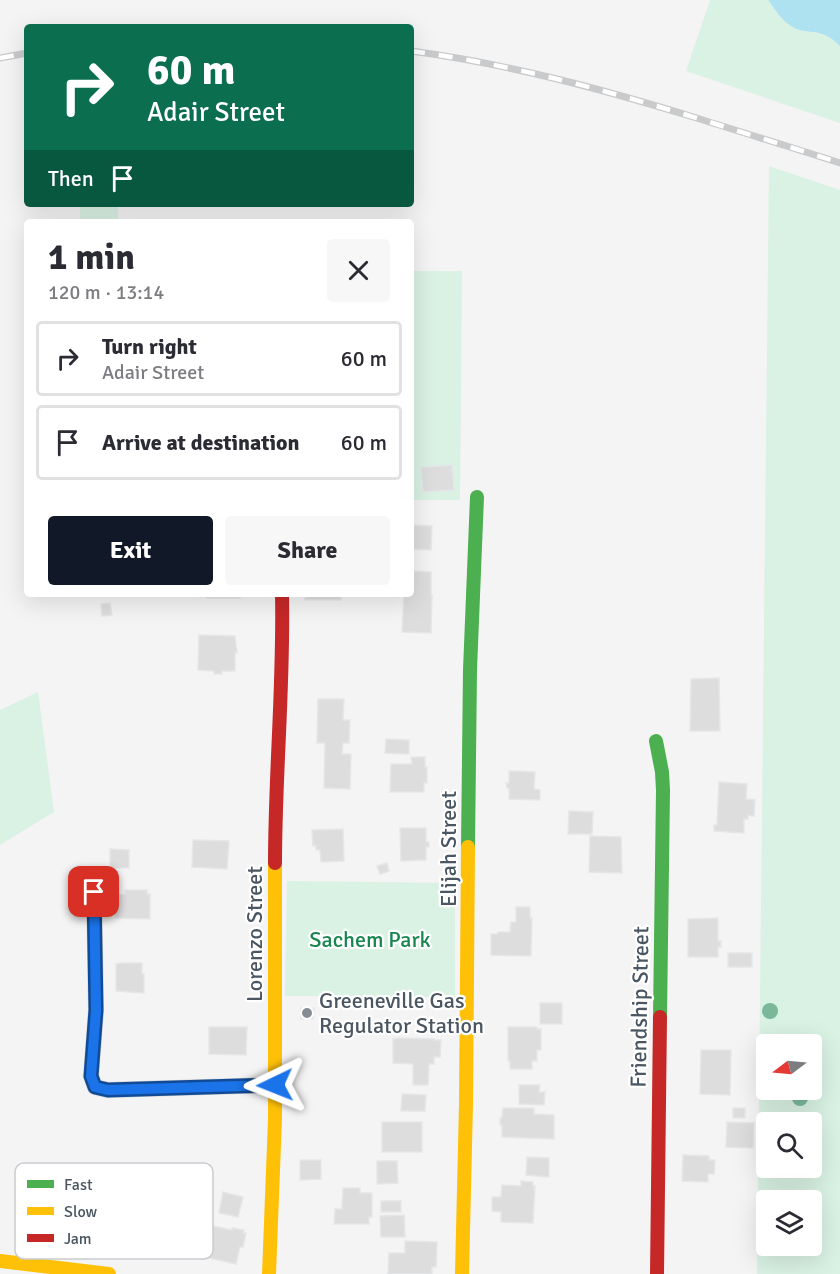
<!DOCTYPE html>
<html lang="en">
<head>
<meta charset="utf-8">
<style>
	:root { --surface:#fff; --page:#f7f7f7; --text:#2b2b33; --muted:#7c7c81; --line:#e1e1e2; --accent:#111827 }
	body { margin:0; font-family:Signika,sans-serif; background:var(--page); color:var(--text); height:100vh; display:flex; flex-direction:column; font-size:22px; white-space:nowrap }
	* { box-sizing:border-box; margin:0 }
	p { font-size:20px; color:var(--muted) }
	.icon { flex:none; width:33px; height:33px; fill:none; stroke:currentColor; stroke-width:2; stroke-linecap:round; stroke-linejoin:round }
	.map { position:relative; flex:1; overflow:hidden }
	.side { position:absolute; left:24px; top:219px; width:390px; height:378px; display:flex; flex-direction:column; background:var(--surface); border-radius:6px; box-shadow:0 6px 24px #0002 }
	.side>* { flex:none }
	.hud { position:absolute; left:24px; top:24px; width:390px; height:183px; border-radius:6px; box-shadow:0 6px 24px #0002; background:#0b6e4f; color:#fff; overflow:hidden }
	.needle { width:39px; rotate:254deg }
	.buttons { position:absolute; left:756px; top:1034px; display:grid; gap:12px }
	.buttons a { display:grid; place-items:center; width:66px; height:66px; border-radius:6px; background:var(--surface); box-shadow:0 6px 24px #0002; font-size:30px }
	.pin { position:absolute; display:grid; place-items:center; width:51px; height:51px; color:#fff; margin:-26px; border-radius:12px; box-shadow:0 3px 9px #0006 }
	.me { position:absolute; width:66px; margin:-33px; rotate:268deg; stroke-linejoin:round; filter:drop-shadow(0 0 4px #0008) }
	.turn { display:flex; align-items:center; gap:21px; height:126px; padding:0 24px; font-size:27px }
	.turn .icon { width:78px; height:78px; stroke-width:2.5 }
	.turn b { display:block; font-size:42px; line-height:51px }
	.then { display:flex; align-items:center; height:57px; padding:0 24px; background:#0003; gap:12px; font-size:22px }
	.round { display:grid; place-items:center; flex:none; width:63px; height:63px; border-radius:6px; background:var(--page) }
	.overview { display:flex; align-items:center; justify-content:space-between; height:102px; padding:0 24px }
	h1 { font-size:36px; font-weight:700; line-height:45px }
	.primary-button { display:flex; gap:12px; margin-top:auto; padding:12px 24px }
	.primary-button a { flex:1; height:69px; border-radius:6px; background:var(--accent); color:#fff; font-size:24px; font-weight:700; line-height:69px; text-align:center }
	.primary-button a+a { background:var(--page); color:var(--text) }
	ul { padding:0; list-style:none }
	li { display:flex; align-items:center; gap:18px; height:75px; margin:0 12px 9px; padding:0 12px; border:3px solid var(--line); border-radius:6px }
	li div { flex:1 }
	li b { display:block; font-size:22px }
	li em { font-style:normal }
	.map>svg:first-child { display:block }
</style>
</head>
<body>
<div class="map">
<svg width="840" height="1274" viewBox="0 0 840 1274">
	<rect width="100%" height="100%" fill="#f4f4f4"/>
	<path fill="#d9f2e3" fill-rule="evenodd" d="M710 0H768C775 9 781 20 791 26 799 32 809 31 819 33 827 35 834 40 840 46V123L686 71Z
		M769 166 840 190V1274H757ZM766 1044H812V1089H766ZM766 1122H812V1167H766ZM766 1200H812V1245H766Z
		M80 204H118V222H80Z
		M411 271H462L460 500H411Z
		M38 692 54 812 0 845V710Z
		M287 881 455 883V997L285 996Z"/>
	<path fill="#aee2f0" d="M768 0H840V46C834 40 827 35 819 33 809 31 799 32 791 26 781 20 775 9 768 0Z"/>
	<path fill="#ddddde" stroke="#e5e6e7" stroke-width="1.5" d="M452 465 454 490 423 492 421 467Z
		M411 525 432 526 431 550 411 549Z
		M411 571 431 572V595H432L431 633 402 632 404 594H411Z
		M200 594H240V598H206V596L200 597Z
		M305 594H341V600H305Z
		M110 603 112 615 102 616 101 604Z
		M199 635 235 636 237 653H235V671H222V674H214V671L198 670Z
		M719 678 720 731H690L691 679Z
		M318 699H344L343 720H350L349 743H343L342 754H351L350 789 324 788 325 743H317Z
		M386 739 409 740V754L385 753Z
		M411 757H425V767H427V783H424V792H390L391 764H412Z
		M509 771 535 772 534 789 540 790V800L509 799V788H507L506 783H509Z
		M719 782 747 784 746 799 755 800 754 816 748 815V819H744V833L714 831V825H717Z
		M569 811 593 812 592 834H568Z
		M400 828H426V842H429V847H426V860L401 861Z
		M343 829 344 861 321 862 320 850H316V845L313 846 312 830Z
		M590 836 621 837 622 873 589 872Z
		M193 840 229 841 227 869 192 867Z
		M110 849 129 850V868H110Z
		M387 863 389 871 380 874 377 866Z
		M125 890H147V894H150V919L115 918V895L125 894Z
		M516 907H530V918H532L531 956 491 955V934H498V932H510L511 922H516Z
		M718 918V941H721V947H718V957H688V919Z
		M728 953H752V967H728Z
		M122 963H142V974H144V993L116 991V964Z
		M540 1003H562V1024H540Z
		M301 1008H314L313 1019H301Z
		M209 1027H247L246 1055 209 1054Z
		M508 1027H537V1029H541V1050H537V1061H532V1069H510V1061H508Z
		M398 1038 434 1039V1040H441L440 1057H434V1064H429L428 1085H413V1064L393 1063V1039Z
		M701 1050H731L730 1095 700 1094Z
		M519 1085H540L539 1092H545L544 1105 519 1104Z
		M402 1094 426 1095 425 1111H401Z
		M503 1108H534V1114L554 1115V1139L502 1137V1125H500V1118H502Z
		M733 1108H745V1118H733Z
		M382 1122H422V1152H382Z
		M727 1122 754 1123 753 1148 726 1147Z
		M683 1155 709 1156V1160H715L714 1174H708V1182L682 1181Z
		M527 1157 549 1158V1177L526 1175Z
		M300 1160H321V1179L300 1180Z
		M377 1161H397L398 1183 377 1184Z
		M521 1181 533 1182V1186H535L533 1223 501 1222V1212L492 1211V1197H501L502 1185 521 1186Z
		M343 1188H360V1193H372V1217H369V1224H334L335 1209H342Z
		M223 1192 243 1197 238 1217 219 1213Z
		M381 1201H401V1212H381Z
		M404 1215 405 1237H381L380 1216Z
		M204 1224 232 1230V1228L244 1230 243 1233H246L243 1247H240L236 1264 201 1256 205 1238H201Z
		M405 1241 437 1242 436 1267H432V1274H388L389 1253H405Z"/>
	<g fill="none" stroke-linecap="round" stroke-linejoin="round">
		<path stroke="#ced0d2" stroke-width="16" d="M94 892 96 1010 91 1076 95 1087 108 1090 275 1085"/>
		<path stroke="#4caf50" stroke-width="14" d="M656 741 662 772 663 790 660 1017
			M468 847 470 670 477 497"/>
		<path stroke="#ffc107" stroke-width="14" d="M0 1261 109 1274
			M269 1274 275 1119V863
			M462 1274 466 1104 468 847"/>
		<path stroke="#c62828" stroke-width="14" d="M275 863C275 773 284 684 282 594
			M657 1274 660 1017"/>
		<defs>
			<path id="rail" d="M411 51C510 64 605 90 700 119 747 134 794 148 840 163
				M0 58 27 53"/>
		</defs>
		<use href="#rail" stroke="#c9cacc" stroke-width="7"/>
		<use href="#rail" stroke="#fff" stroke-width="4.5" stroke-dasharray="14" stroke-linecap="butt"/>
	</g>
	<g fill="#7ab899">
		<circle cx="770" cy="1011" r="8"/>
		<circle cx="800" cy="1098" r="8"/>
	</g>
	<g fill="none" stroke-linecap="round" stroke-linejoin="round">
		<defs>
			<path id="route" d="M94 892 96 1010 91 1076 95 1087 108 1090 275 1085"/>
		</defs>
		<use href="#route" stroke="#114b97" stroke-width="15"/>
		<use href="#route" stroke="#1a73e8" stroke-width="10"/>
	</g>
	<circle fill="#868d94" stroke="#fff" stroke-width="2" cx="307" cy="1013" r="6"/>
	<g text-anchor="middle" stroke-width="4.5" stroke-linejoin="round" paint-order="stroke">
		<g font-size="22" fill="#4a5661" stroke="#fff">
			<text transform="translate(448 849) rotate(-90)" y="8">Elijah Street</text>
			<text transform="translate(254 934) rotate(-90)" y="8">Lorenzo Street</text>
			<text transform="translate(639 1007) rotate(-89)" y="8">Friendship Street</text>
		</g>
		<g font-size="22" fill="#17864f" stroke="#fff">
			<text x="370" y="947">Sachem Park</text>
		</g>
		<g font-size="22" fill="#4a5661" stroke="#fff" text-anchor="start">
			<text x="319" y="1008">Greeneville Gas<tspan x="319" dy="25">Regulator Station</tspan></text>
		</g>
	</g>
	<rect x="15" y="1163" width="198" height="96" rx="9" fill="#fff" stroke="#c9ccd0" stroke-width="1.5"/>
	<rect x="27" y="1180" width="27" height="8" fill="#4caf50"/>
	<rect x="27" y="1207" width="27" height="8" fill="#ffc107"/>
	<rect x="27" y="1234" width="27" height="8" fill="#c62828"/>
	<g font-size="16" fill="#4a5661">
		<text x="64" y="1190">Fast</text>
		<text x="64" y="1217">Slow</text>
		<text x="64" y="1244">Jam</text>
	</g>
</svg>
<div class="buttons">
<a><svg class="needle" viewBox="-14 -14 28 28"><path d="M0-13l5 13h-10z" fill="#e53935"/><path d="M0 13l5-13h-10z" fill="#7c7c81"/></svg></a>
<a><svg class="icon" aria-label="search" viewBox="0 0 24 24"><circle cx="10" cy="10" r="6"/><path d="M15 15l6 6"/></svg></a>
<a><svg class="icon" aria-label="layers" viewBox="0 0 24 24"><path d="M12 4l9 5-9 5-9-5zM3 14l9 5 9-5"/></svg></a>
</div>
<div class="pin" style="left:94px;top:892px;background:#d93025"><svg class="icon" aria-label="arrive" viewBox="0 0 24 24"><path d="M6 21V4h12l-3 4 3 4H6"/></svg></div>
<svg class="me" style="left:275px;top:1085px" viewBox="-20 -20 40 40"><path d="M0-17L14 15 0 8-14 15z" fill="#1a73e8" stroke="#fff" stroke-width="4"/></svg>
<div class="hud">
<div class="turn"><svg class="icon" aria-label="right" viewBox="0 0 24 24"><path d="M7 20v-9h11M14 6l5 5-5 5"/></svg><div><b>60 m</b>Adair Street</div></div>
<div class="then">Then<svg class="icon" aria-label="arrive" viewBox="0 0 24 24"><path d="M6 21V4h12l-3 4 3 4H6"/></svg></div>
</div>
<section class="side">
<div class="overview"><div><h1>1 min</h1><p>120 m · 13:14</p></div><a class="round"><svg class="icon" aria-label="close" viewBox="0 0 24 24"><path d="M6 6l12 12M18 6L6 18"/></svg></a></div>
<ul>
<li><svg class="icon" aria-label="right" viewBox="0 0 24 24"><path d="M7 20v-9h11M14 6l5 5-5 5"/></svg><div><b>Turn right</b><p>Adair Street</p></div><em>60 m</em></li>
<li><svg class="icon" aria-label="arrive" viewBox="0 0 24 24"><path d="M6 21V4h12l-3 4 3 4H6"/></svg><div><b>Arrive at destination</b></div><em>60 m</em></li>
</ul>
<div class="primary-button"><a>Exit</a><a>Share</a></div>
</section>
</div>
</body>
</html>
